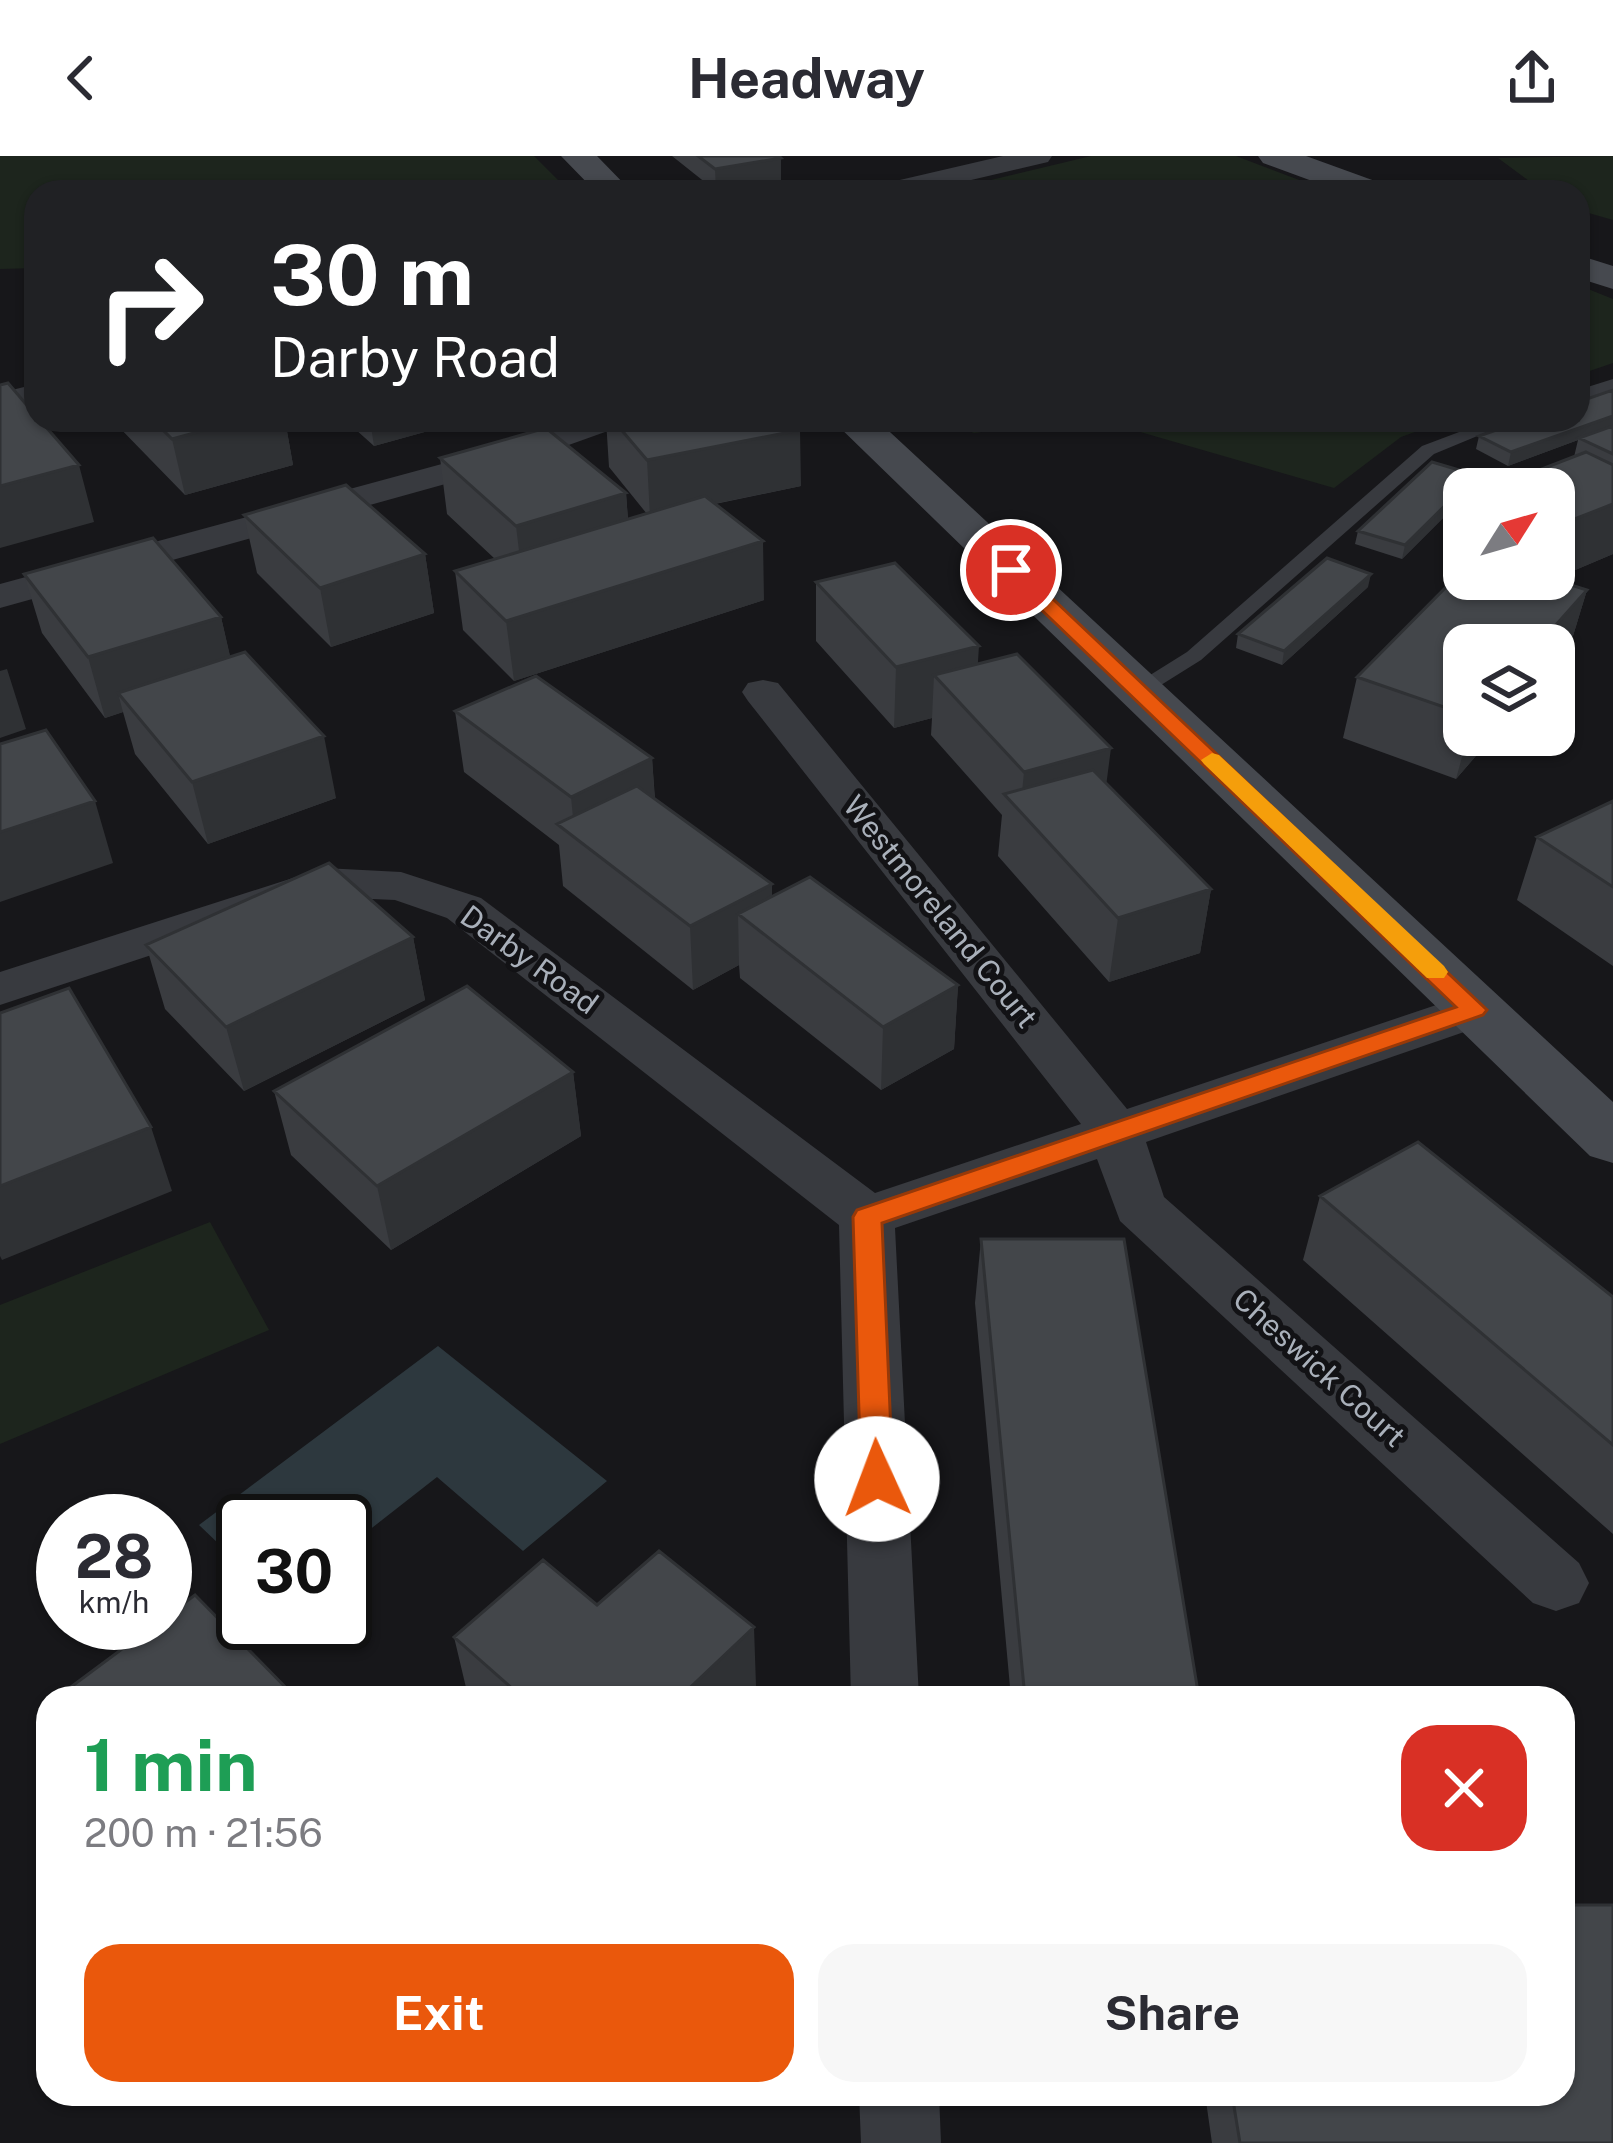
<!DOCTYPE html>
<html lang="en">
<head>
<meta charset="utf-8">
<style>
	:root { --surface:#fff; --page:#f7f7f7; --text:#2b2b33; --muted:#7c7c81; --accent:#ea580c }
	body { margin:0; font-family:"Public Sans",sans-serif; background:var(--page); color:var(--text); height:100vh; display:flex; flex-direction:column; font-size:45px; white-space:nowrap }
	* { box-sizing:border-box; margin:0 }
	p { font-size:39px; color:var(--muted) }
	.icon { flex:none; width:66px; height:66px; fill:none; stroke:currentColor; stroke-width:2; stroke-linecap:round; stroke-linejoin:round }
	.map { position:relative; flex:1; overflow:hidden }
	.details { position:absolute; left:36px; top:1530px; width:1539px; height:420px; display:flex; flex-direction:column; background:var(--surface); border-radius:36px; box-shadow:0 3px 9px #0004 }
	.details>* { flex:none }
	.banner { position:absolute; left:24px; top:24px; width:1566px; height:252px; border-radius:36px; box-shadow:0 3px 9px #0004; background:#202124; color:#fff; overflow:hidden }
	.needle { width:78px; rotate:53deg }
	.buttons { position:absolute; left:1443px; top:312px; display:grid; gap:24px }
	.buttons a { display:grid; place-items:center; width:132px; height:132px; border-radius:24px; background:var(--surface); box-shadow:0 3px 9px #0004; font-size:60px }
	.speed { position:absolute; left:36px; top:1338px; display:flex; gap:24px; font-size:60px; font-weight:700; text-align:center }
	.speed>* { display:grid; place-content:center; width:156px; height:156px; border-radius:50%; background:var(--surface); box-shadow:0 3px 9px #0004; line-height:1 }
	.speed small { font-size:30px; font-weight:400 }
	.speed .limit { border:6px solid #111; border-radius:18px; background:#fff; color:#111 }
	.pin { position:absolute; display:grid; place-items:center; width:102px; height:102px; color:#fff; margin:-51px; border:6px solid #fff; border-radius:50%; box-shadow:0 3px 12px #0007 }
	.me { position:absolute; width:132px; margin:-66px; rotate:358deg; stroke-linejoin:round; filter:drop-shadow(0 0 9px #0008) }
	.turn { display:flex; align-items:center; gap:42px; height:252px; padding:0 48px; font-size:54px }
	.turn .icon { width:156px; height:156px; stroke-width:2.5 }
	.turn b { display:block; font-size:84px; line-height:102px }
	.round { display:grid; place-items:center; flex:none; width:126px; height:126px; border-radius:36px; background:var(--page) }
	.summary { display:flex; align-items:center; justify-content:space-between; height:204px; padding:0 48px }
	h1 { font-size:72px; font-weight:700; line-height:90px; color:#1e9e55 }
	.primary-button { display:flex; gap:24px; margin-top:auto; padding:24px 48px }
	.primary-button a { flex:1; height:138px; border-radius:36px; background:var(--accent); color:#fff; font-size:48px; font-weight:700; line-height:138px; text-align:center }
	.primary-button a+a { background:var(--page); color:var(--text) }
	header { display:flex; justify-content:space-between; align-items:center; height:156px; padding:0 48px; background:var(--surface); font-size:54px; font-weight:700 }
	.map>svg:first-child { display:block }
</style>
</head>
<body>
<header><svg class="icon" aria-label="back" viewBox="0 0 24 24"><path d="M15 5l-7 7 7 7"/></svg>Headway<svg class="icon" aria-label="share" viewBox="0 0 24 24"><path d="M12 15V3M7 8l5-5 5 5M5 13v7h14v-7"/></svg></header>
<div class="map">
<svg width="1613" height="1987" viewBox="0 0 1613 1987">
	<rect width="100%" height="100%" fill="#17171a"/>
	<path fill="#1d251d" d="M0 0H534L570 36H36V112L0 113Z
		M1091 0H1236L1331 36H941Z
		M1613 0V64L1578 54V36H1544L1498 2Z
		M1578 129 1613 143V207L1578 219Z
		M941 264H1448L1401 281 1334 332 1116 269 1039 268 974 277Z
		M210 1066 269 1174 0 1288V1149Z"/>
	<path fill="#2d383e" d="M438 1190 607 1325 523 1395 437 1321 345 1393V1365H243V1411L199 1369Z"/>
	<g fill="none" stroke-linecap="round" stroke-linejoin="round">
		<path fill="#383a3f" fill-rule="evenodd" d="M1613 223V234L1578 245V234Z
			M1491 264H1516L1434 298 1201 504 1145 539H1131V531L1187 496 1422 290Z"/>
		<path fill="#383a3f" fill-rule="evenodd" d="M1003 0H1052L1048 6 920 36H870L874 30Z
			M36 228V248L0 257V237Z
			M574 264H624L619 271 510 310 0 452V428L486 296Z
			M763 524 778 527 1127 953 1457 842 1475 837 1493 842 1500 854 1493 866 1146 986 1164 1041 1579 1407 1589 1427 1579 1447 1556 1455 1533 1447 1120 1065 1097 1003 895 1072 919 1542H851L839 1069 447 762 395 744 327 741 0 849V816L324 712 401 716 481 742 875 1037 1081 968 748 545 742 536 748 527Z
			M859 1938H939L941 1987H861Z"/>
		<path fill="#46494f" fill-rule="evenodd" d="M561 0H597L632 36H596Z
			M1258 0H1306L1386 29 1391 36H1342L1263 7Z
			M1578 99 1613 110V133L1578 122Z
			M832 264H877L1613 946V1007L1590 1000Z"/>
	</g>
	<path fill="#3a3c40" d="M672 0H779L781 24 716 35Z
		M1613 234V398L1554 423V333L1574 301 1578 284 1508 310 1476 293 1479 280Z
		M112 264H285L293 309 185 339Z
		M345 264H468L374 290Z
		M606 264H791L801 330 715 348 764 444 514 525 463 474 455 415 495 403 447 358 440 302 626 337 628 363 647 358 609 311Z
		M1432 306 1476 319 1473 332 1464 333V341L1402 403 1355 388 1358 375Z
		M244 359 425 398 434 457 331 491 257 417Z
		M1464 362V404L1455 399Z
		M1464 413V423H1553L1587 434 1569 493 1554 510V489H1464V579H1494L1456 623 1343 582 1357 521Z
		M24 418 221 461 230 501 336 642 208 688 135 598 123 556 105 562 42 477Z
		M816 426 978 508 1106 627 1211 733 1200 797 1109 826 998 700 1002 659 931 579 932 562 894 572 816 485Z
		M1368 431 1282 509 1236 492 1238 478Z
		M455 555 652 602 655 643 772 741 958 829 954 893 881 934 740 822 739 809 693 834 563 730 559 689 464 616Z
		M1613 645V810L1517 744 1537 681Z
		M413 781 425 844 244 935 165 853 146 789Z
		M573 916 581 980 391 1094 291 999 274 935Z
		M1320 1040 1613 1141V1378L1303 1104Z
		M981 1083 1199 1542H1011L975 1147Z
		M597 1449 756 1530 744 1542H470L468 1540 454 1481Z
		M1205 1938H1563L1613 1987H1212Z"/>
	<path fill="#2f3134" d="M781 2V24L716 35 715 13Z
		M1613 260V272L1579 282 1578 284 1508 310 1511 296Z
		M242 264H285L293 309 185 339 172 283Z
		M370 264H468L374 290Z
		M800 274 801 330 650 361 647 304Z
		M79 309 94 366 0 392V330Z
		M1476 319 1473 332 1464 333V341L1402 403 1405 389Z
		M626 337 630 395 523 428 516 370Z
		M1613 348V398L1554 423V371Z
		M763 385 764 444 514 525 506 465Z
		M425 398 434 457 331 491 320 432Z
		M1371 418 1368 431 1282 509 1284 495Z
		M1587 434 1569 493 1554 510V489H1538Z
		M221 461 235 521 118 537 123 556 105 562 88 501Z
		M979 490 975 551 934 519 932 562 894 572 896 511Z
		M7 513 26 573 0 582V515Z
		M1468 579H1494L1456 623Z
		M324 580 336 642 208 688 192 626Z
		M1111 592 1103 654 1020 657 1024 616Z
		M652 602 656 664 575 682 571 641Z
		M95 645 113 707 0 746V676Z
		M772 728V785L738 758 739 809 693 834 690 770Z
		M1211 733 1200 797 1109 826 1118 762Z
		M413 781 425 844 244 935 226 871Z
		M958 829 954 893 881 934 883 871Z
		M573 916 581 980 391 1094 377 1030Z
		M151 971 172 1035 2 1104 0 1100V1030Z
		M754 1471 756 1530 744 1542H679Z"/>
	<path fill="#43464a" stroke="#2f3134" stroke-width="3" d="M698 0H779L781 2 715 13Z
		M8 227 36 260V264H40L79 309 0 330V229Z
		M1613 234V260L1511 296 1479 280 1525 264H1578V246Z
		M153 264H242L172 283Z
		M613 264H791L800 274 647 304Z
		M1613 270V298L1579 282Z
		M546 272 626 337 516 370 440 302Z
		M1586 296 1613 309V348L1554 371V333H1490Z
		M1432 306 1476 319 1405 389 1358 375Z
		M346 329 425 398 320 432 244 359Z
		M705 340 763 385 506 465 455 415Z
		M153 382 221 461 88 501 24 418Z
		M1327 402 1371 418 1284 495 1238 478Z
		M895 407 979 490 896 511 816 426Z
		M1464 413V423H1552L1587 434 1538 489H1464V558L1357 521Z
		M245 496 324 580 192 626 118 537Z
		M1017 498 1111 592 1024 616 934 519Z
		M536 520 652 602 571 641 455 555Z
		M46 574 95 645 0 676V588Z
		M1093 614 1211 733 1118 762 1004 638Z
		M637 630 772 728 690 770 557 668Z
		M1613 645V731L1537 681Z
		M329 707 413 781 226 871 146 789Z
		M810 721 958 829 883 871 738 758Z
		M467 830 573 916 377 1030 274 935Z
		M69 832 151 971 0 1030V857Z
		M1418 986 1613 1141V1289L1320 1040Z
		M981 1083H1124L1199 1542H1025Z
		M659 1395 754 1471 679 1542H523L454 1481 543 1404 597 1449Z
		M195 1439 296 1542H56L157 1467H165V1461Z
		M1563 1749H1613V1987H1240L1232 1938H1563Z"/>
	<path fill="#ea580c" stroke="#983908" stroke-width="3" d="M1004 410H1018L1487 854 1483 859 882 1067 893 1323 888 1333 877 1336 865 1333 861 1323 853 1061 857 1054 1456 851 1004 418Z"/>
	<path fill="#f59e0b" d="M1212 597 1219 599 1444 810 1448 816 1444 822H1427L1204 608 1201 604Z"/>
	<g text-anchor="middle" stroke-width="10" stroke-linejoin="round" paint-order="stroke">
		<g font-size="30" fill="#a9b0ba" stroke="#121215">
			<text transform="translate(940 756) rotate(51)" y="10">Westmoreland Court</text>
			<text transform="translate(529 804) rotate(36)" y="10">Darby Road</text>
			<text transform="translate(1319 1212) rotate(42)" y="10">Cheswick Court</text>
		</g>
	</g>
</svg>
<div class="buttons">
<a><svg class="needle" viewBox="-14 -14 28 28"><path d="M0-13l5 13h-10z" fill="#e53935"/><path d="M0 13l5-13h-10z" fill="#7c7c81"/></svg></a>
<a><svg class="icon" aria-label="layers" viewBox="0 0 24 24"><path d="M12 4l9 5-9 5-9-5zM3 14l9 5 9-5"/></svg></a>
</div>
<div class="speed"><div>28<small>km/h</small></div><div class="limit">30</div></div>
<div class="pin" style="left:1011px;top:414px;background:#d93025"><svg class="icon" aria-label="arrive" viewBox="0 0 24 24"><path d="M6 21V4h12l-3 4 3 4H6"/></svg></div>
<svg class="me" style="left:877px;top:1323px" viewBox="-20 -20 40 40"><circle r="19" fill="#fff"/><path d="M0-13L10 11 0 6-10 11z" fill="#ea580c"/></svg>
<div class="banner">
<div class="turn"><svg class="icon" aria-label="right" viewBox="0 0 24 24"><path d="M7 20v-9h11M14 6l5 5-5 5"/></svg><div><b>30 m</b>Darby Road</div></div>
</div>
<section class="details">
<div class="summary"><div><h1>1 min</h1><p>200 m · 21:56</p></div><a class="round" style="background:#d93025;color:#fff"><svg class="icon" aria-label="close" viewBox="0 0 24 24"><path d="M6 6l12 12M18 6L6 18"/></svg></a></div>
<div class="primary-button"><a>Exit</a><a>Share</a></div>
</section>
</div>
</body>
</html>
